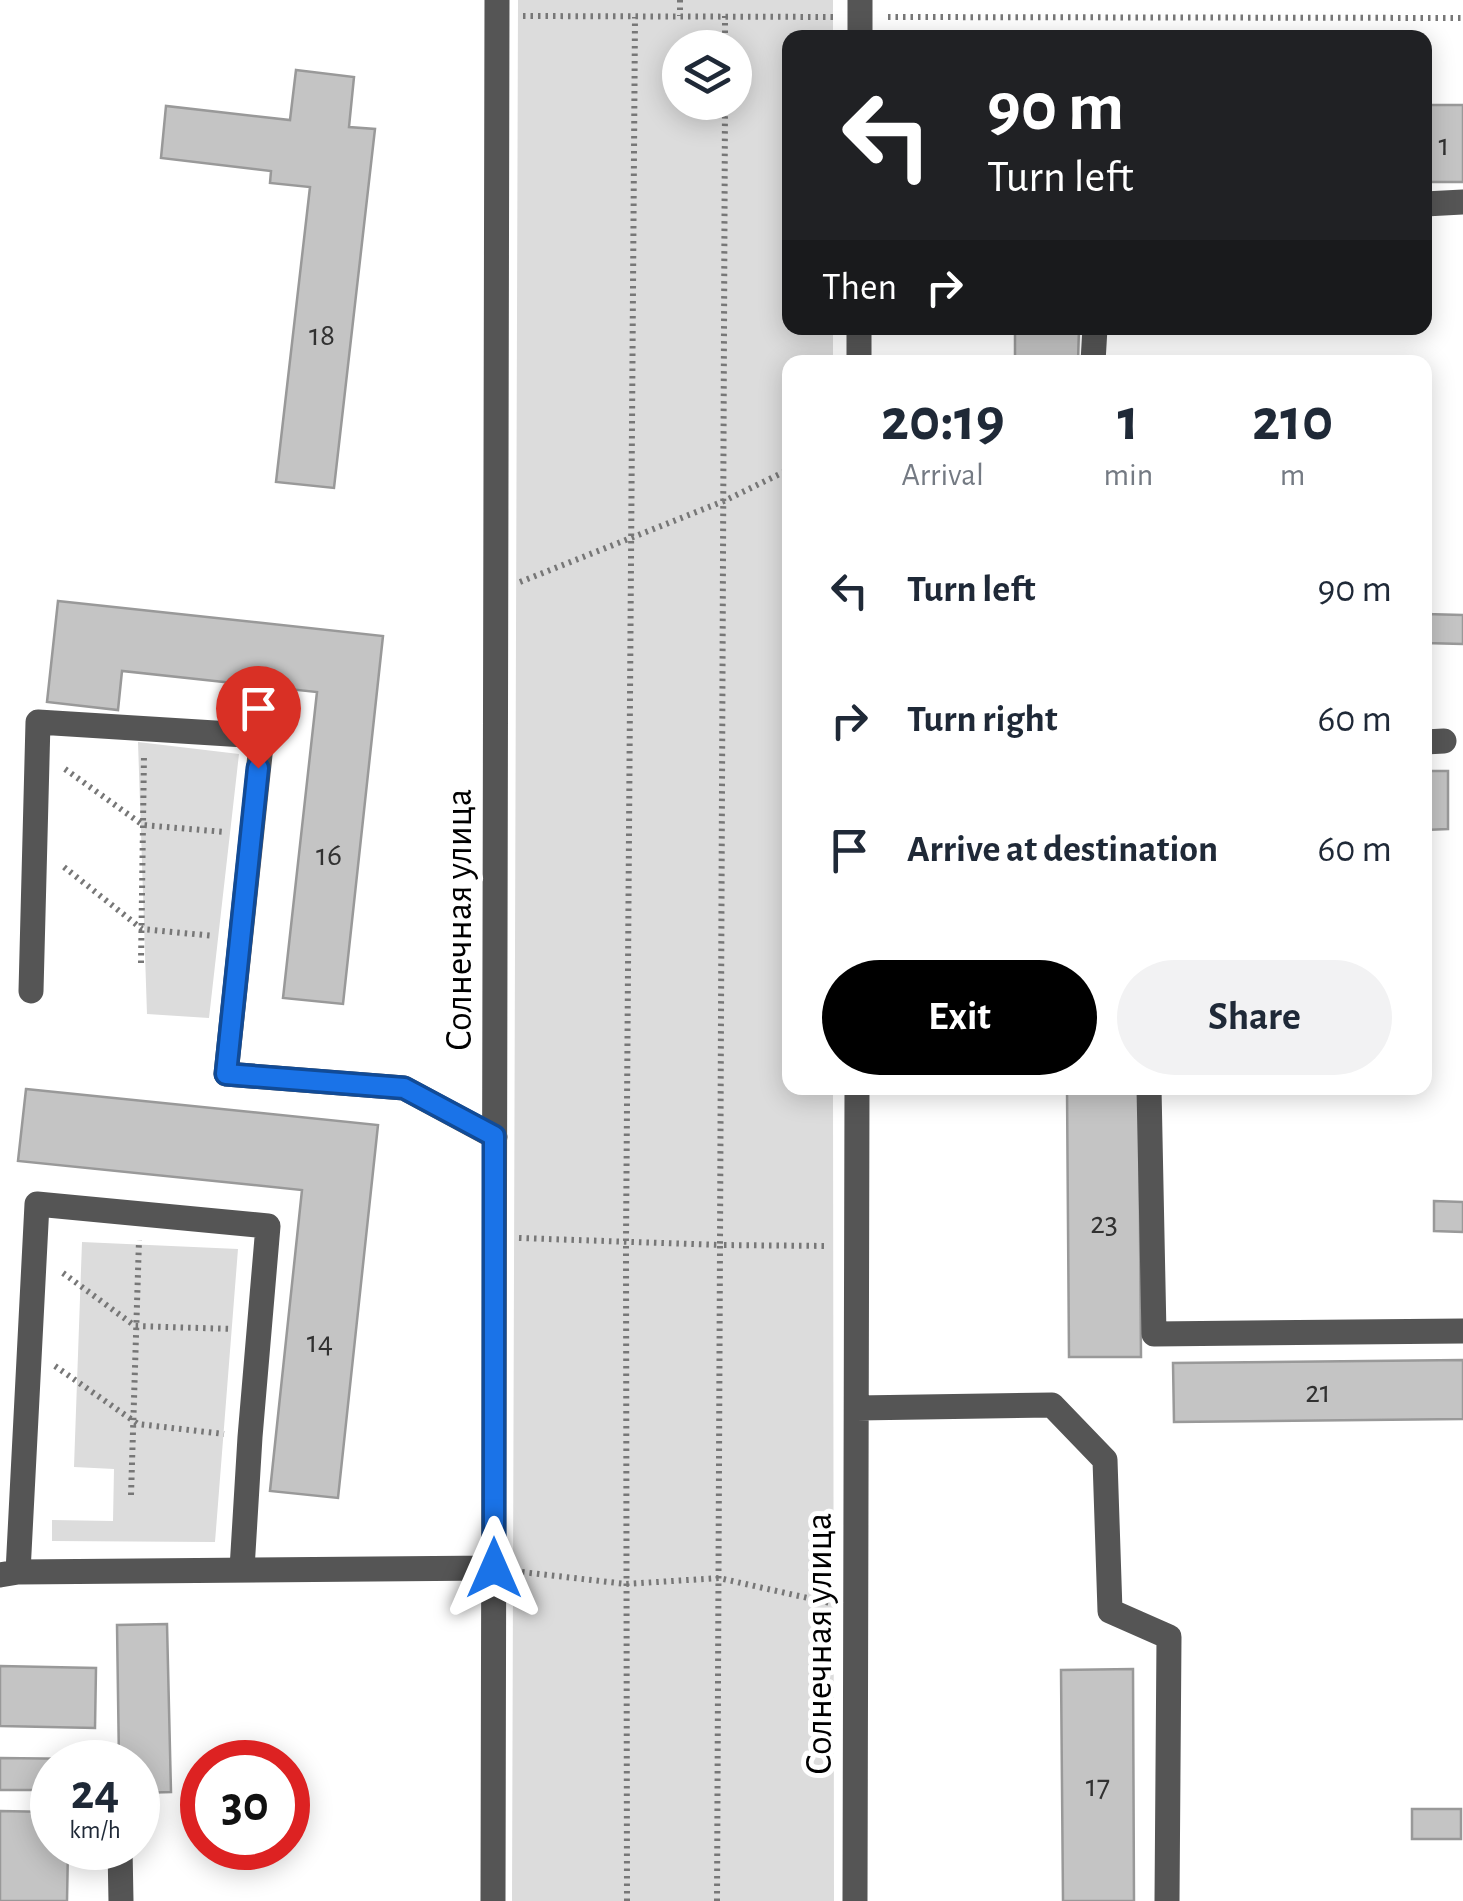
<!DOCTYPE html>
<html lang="en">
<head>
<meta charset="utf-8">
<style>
	:root { --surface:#fff; --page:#f2f2f3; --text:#1f2937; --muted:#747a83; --accent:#000 }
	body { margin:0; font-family:"Alegreya Sans",sans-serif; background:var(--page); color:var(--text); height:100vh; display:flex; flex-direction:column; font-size:38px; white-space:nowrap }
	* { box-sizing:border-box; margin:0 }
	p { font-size:32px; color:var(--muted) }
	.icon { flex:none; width:55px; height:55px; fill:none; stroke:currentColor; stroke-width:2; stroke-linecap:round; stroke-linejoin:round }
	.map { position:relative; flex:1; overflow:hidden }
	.drawer { position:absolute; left:782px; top:355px; width:650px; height:740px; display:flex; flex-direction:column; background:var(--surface); border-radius:20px; box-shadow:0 5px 25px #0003 }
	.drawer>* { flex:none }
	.banner { position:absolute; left:782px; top:30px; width:650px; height:305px; border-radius:20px; box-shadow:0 5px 25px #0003; background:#202124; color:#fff; overflow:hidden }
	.buttons { position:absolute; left:662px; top:30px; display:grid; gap:20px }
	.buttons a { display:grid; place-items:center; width:90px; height:90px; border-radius:50%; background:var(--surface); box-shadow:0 5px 25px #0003; font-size:50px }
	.speed { position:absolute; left:30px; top:1740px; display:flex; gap:20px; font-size:50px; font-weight:700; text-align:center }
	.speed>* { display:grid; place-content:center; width:130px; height:130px; border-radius:50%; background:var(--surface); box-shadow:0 5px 25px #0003; line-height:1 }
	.speed small { font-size:25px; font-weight:400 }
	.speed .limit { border:15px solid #d22; background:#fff; color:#111 }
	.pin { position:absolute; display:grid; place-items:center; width:85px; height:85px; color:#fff; margin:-102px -42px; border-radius:50% 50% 50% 0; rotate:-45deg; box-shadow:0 0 10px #0007 }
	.pin .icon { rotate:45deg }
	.me { position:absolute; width:110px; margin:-55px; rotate:0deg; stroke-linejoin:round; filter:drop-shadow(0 0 8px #0008) }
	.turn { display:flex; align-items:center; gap:35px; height:210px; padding:0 40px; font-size:45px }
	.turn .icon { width:130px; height:130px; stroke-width:2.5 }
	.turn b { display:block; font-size:70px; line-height:85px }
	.then { display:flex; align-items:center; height:95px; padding:0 40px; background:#0003; gap:20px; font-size:38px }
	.eta { display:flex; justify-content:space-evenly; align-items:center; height:170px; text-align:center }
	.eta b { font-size:60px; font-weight:700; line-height:70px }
	.primary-button { display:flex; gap:20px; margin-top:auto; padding:20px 40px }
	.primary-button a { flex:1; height:115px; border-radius:60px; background:var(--accent); color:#fff; font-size:40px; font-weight:700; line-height:115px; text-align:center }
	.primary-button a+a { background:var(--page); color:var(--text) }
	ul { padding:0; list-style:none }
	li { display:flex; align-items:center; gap:30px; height:130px; padding:0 40px }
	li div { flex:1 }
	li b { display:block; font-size:38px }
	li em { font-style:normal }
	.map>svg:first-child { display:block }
</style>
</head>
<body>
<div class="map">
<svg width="1463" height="1901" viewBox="0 0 1463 1901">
	<rect width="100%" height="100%" fill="#fff"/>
	<path fill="#dcdcdc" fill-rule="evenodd" d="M518 0H833V37L790 38V328H833V362H790V1088H833L834 1901H512ZM680 48H735V102H680Z
		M138 742 239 754 209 1018 147 1014Z
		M82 1242 238 1249 215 1542 52 1541V1520L113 1521 114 1469 74 1467Z"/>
	<path fill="#c4c4c4" stroke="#999" stroke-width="2.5" d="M296 70 354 77 349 127 375 129 334 488 276 482 310 187 270 183 271 171 161 158 166 106 290 120Z
		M1425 105H1463V182H1425Z
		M1015 328H1079L1078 362H1015Z
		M58 601 383 636 343 1004 283 998 317 692 122 671 118 710 47 702Z
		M1425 614 1463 615V644L1425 643Z
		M1425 771H1448V829L1425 830Z
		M1067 1088H1139L1141 1357H1069Z
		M26 1089 378 1125 338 1498 270 1491 302 1190 18 1161Z
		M1434 1201 1463 1202V1232L1434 1231Z
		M1463 1360V1419L1174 1422 1173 1363Z
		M167 1624 171 1792 138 1793V1762H119L117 1625Z
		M0 1666 96 1668 95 1728 0 1726Z
		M1133 1669 1134 1901H1063L1061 1670Z
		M0 1758 85 1759V1762H52V1790H0Z
		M1412 1809H1461V1839H1412Z
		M0 1811 52 1812V1848H68L67 1901H0Z"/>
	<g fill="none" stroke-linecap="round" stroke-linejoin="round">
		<path stroke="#777" stroke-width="6" stroke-dasharray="2.5 5" stroke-linecap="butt" d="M680 0V16
			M523 16 836 17
			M888 17 1463 18
			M725 48V16
			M520 582 724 501 790 469
			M65 769 143 825 225 832
			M64 867 142 929 214 936
			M141 963 144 755
			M519 1238 720 1245 725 102
			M63 1273 135 1326 233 1329
			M55 1366 138 1424 224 1434
			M131 1495 139 1240
			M522 1572 626 1584 719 1578 830 1603
			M627 1901 626 1242 635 17
			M717 1901 720 1245 828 1246"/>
		<path stroke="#555" stroke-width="25" d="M860 38V0
			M1425 204 1463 202
			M859 362V328
			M1093 362 1095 328
			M1425 742 1444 741
			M31 991 38 722 262 736 226 1074 404 1088 495 1137
			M1149 1088 1154 1334 1463 1331
			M857 1408 1052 1405 1105 1460 1110 1611 1169 1637 1167 1901
			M18 1572 37 1204 268 1226 250 1437 242 1569
			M0 1575 18 1572 494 1568
			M120 1848 121 1901
			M493 1901 497 0
			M855 1901 857 1088"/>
	</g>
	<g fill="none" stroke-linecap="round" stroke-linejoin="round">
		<defs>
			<path id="route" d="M258 768 226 1074 404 1088 494 1136V1568"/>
		</defs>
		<use href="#route" stroke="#114b97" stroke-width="25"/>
		<use href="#route" stroke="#1a73e8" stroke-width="18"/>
	</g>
	<g text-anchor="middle" stroke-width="10" stroke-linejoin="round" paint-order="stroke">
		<g font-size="32" fill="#313131">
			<text x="1444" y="155">1</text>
			<text x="322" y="345">18</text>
			<text x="329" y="865">16</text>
			<text x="1104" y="1233">23</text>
			<text x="320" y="1352">14</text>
			<text x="1318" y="1402">21</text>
			<text x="1098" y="1796">17</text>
		</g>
		<g font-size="38" fill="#000" stroke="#fff">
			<text transform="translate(458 920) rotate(-90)" y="13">Солнечная улица</text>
			<text transform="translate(818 1644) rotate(-90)" y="13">Солнечная улица</text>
		</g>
	</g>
</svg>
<div class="buttons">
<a><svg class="icon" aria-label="layers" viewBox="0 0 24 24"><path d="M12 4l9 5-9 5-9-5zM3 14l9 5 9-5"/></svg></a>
</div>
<div class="speed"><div>24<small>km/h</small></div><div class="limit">30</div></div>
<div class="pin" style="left:258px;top:768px;background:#d93025"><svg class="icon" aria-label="arrive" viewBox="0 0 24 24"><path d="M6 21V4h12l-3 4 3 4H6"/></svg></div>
<svg class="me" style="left:494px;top:1568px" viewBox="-20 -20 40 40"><path d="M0-17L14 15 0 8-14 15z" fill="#1a73e8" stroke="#fff" stroke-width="4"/></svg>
<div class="banner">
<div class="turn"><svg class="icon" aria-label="left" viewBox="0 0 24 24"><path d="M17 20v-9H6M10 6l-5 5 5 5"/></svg><div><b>90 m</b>Turn left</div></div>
<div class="then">Then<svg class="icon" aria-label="right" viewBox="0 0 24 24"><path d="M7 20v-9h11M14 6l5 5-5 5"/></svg></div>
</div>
<section class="drawer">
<div class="eta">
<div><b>20:19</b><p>Arrival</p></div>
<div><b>1</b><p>min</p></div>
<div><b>210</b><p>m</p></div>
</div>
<ul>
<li><svg class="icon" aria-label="left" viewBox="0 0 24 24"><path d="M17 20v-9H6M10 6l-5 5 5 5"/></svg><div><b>Turn left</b></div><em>90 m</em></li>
<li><svg class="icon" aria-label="right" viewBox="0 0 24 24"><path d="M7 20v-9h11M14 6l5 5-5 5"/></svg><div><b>Turn right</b></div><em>60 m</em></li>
<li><svg class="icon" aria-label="arrive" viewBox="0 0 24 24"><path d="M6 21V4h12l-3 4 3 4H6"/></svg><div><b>Arrive at destination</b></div><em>60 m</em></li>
</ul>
<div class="primary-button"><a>Exit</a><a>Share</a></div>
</section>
</div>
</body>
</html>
